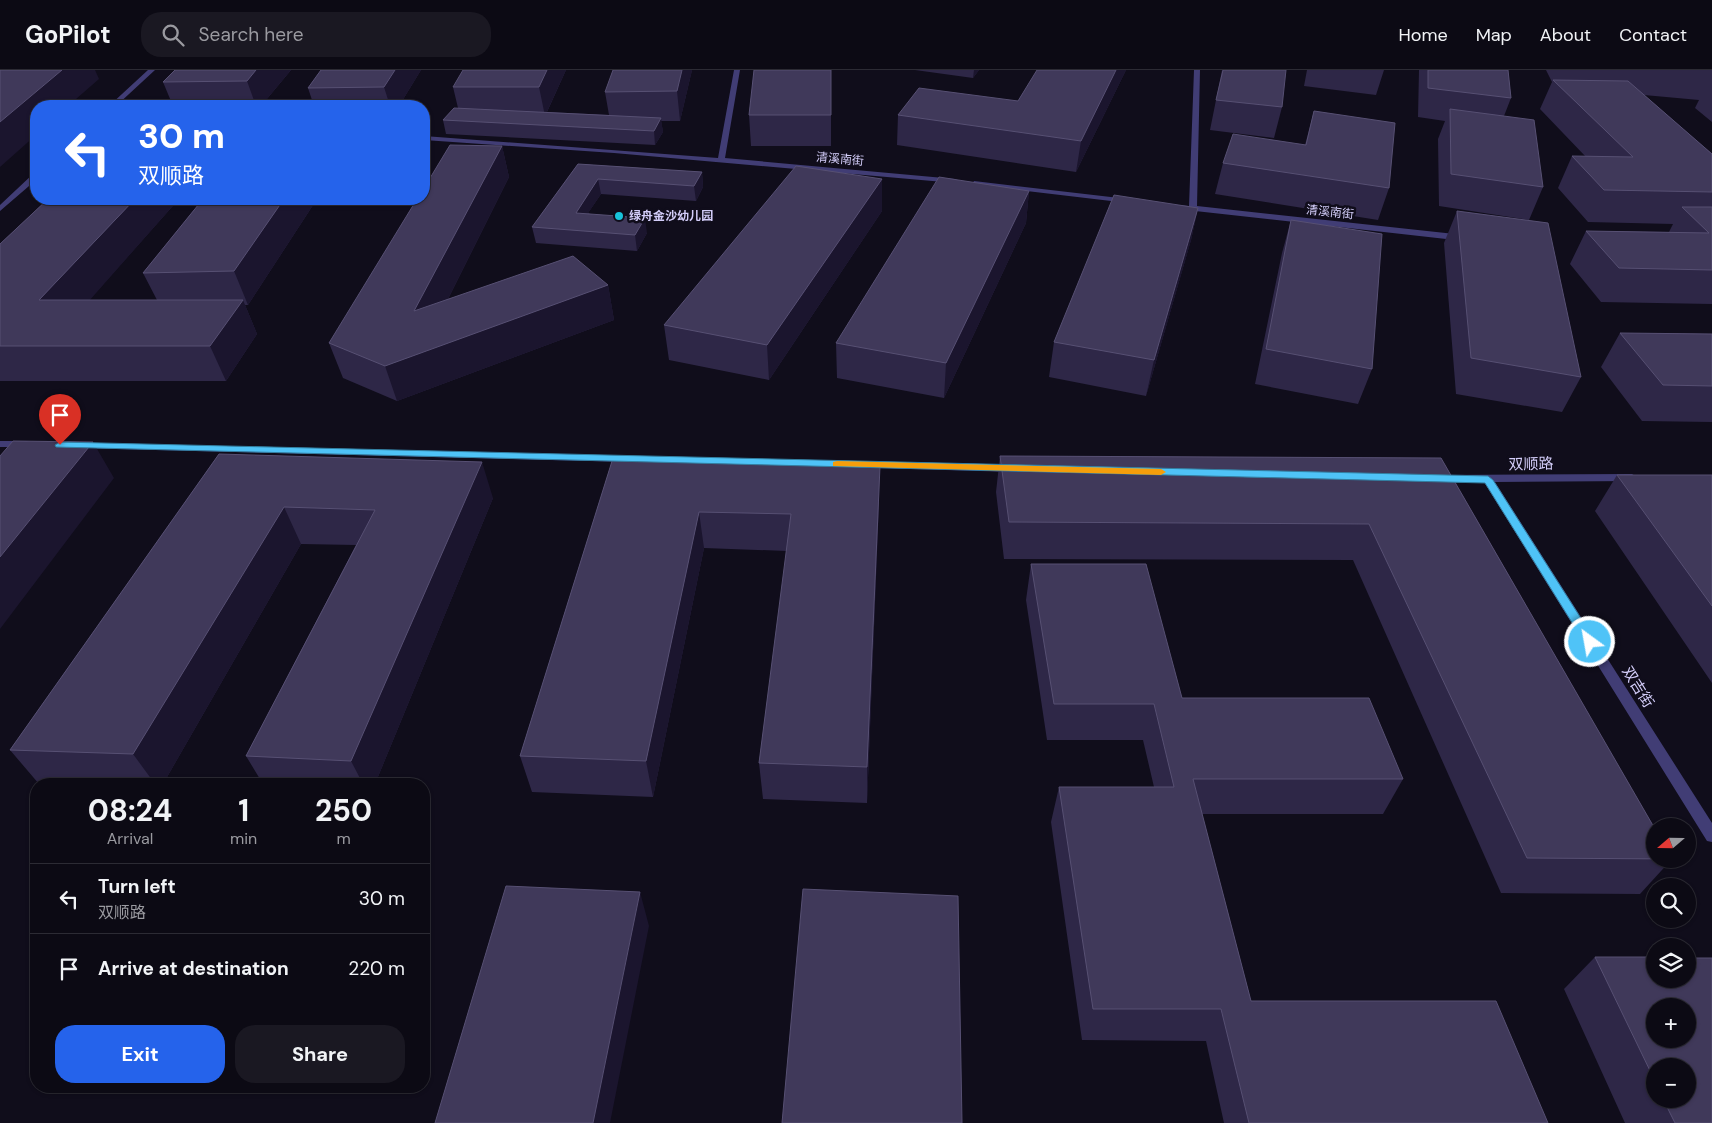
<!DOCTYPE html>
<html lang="en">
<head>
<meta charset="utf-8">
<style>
	:root { --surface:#0c0a14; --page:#1a1822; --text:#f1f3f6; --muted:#9a9aa0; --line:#2c2b34; --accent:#2563eb }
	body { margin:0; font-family:"DM Sans","Noto Sans SC",sans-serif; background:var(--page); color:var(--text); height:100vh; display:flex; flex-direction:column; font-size:19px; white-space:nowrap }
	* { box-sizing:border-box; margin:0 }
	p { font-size:16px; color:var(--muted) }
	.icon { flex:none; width:28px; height:28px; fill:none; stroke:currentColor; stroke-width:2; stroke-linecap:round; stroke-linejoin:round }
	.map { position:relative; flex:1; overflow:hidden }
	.drawer { position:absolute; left:30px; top:708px; width:400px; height:315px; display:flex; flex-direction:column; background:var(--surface); border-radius:20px; box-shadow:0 1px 4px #0004,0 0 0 1px var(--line) }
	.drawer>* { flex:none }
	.banner { position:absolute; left:30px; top:30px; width:400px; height:105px; border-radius:20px; box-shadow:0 1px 4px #0004,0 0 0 1px var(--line); background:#2563eb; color:#fff; overflow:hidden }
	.needle { width:32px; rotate:250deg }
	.buttons { position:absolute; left:1646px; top:748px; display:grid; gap:10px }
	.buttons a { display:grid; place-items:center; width:50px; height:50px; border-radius:50%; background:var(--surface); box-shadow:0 1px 4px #0004,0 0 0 1px var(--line); font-size:25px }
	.pin { position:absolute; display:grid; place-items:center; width:42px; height:42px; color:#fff; margin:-51px -21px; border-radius:50% 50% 50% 0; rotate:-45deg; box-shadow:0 0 5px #0007 }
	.pin .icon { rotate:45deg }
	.me { position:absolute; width:55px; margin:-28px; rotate:328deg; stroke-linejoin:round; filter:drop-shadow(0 0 4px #0008) }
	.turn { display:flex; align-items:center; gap:18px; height:105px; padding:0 25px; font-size:22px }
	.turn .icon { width:65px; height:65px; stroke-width:2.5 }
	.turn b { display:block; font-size:35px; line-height:42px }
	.eta { display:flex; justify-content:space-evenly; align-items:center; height:85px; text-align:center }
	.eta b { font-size:30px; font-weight:700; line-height:35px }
	.cta { display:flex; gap:10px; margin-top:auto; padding:10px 25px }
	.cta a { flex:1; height:58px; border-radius:20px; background:var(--accent); color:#fff; font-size:20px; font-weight:700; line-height:58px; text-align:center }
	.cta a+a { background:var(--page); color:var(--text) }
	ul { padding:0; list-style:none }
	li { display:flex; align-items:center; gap:15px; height:70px; padding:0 25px; border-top:1px solid var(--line) }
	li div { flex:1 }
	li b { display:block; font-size:19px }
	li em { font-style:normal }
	header { display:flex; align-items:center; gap:30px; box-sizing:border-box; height:70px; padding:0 25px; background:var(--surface); border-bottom:1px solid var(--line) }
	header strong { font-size:24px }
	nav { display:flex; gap:28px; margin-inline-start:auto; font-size:18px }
	.search { width:350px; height:45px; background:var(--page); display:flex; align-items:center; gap:12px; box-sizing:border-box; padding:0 18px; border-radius:20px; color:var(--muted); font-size:19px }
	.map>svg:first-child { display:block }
</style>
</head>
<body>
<header>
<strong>GoPilot</strong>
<div class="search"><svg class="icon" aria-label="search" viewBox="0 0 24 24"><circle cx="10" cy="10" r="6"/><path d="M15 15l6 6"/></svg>Search here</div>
<nav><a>Home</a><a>Map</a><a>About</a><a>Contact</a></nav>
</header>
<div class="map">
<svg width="1712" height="1053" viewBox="0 0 1712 1053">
	<rect width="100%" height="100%" fill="#100d1b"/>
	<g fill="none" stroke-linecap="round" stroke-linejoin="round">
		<path fill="#413d75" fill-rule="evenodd" d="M734 0H740L725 88 955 109 959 111 955 113 614 83 424 70V66L718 88Z
			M1194 0H1200L1197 136 1464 165 1468 168 1464 171 1177 139V135L1189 136Z
			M974 111 1128 129 1132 131 1128 133 977 115 973 113Z
			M0 371H27L32 374 27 377H0Z
			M80 373 630 386 635 389 630 392 76 378 75 376 76 374Z
			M775 390 1015 396 1021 399 1015 402 771 395 769 393 771 391Z
			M1632 404 1638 408 1636 411 1495 412 1712 753V772L1707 771 1484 412 1437 413 1431 409 1437 405Z"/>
		<path fill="#413d75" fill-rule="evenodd" d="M148 0H155L116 36H109Z
			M33 104H36V110L0 141V135Z"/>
	</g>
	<path fill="#2e2747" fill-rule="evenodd" d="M175 0H291L261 36H173L163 12Z
		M321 0H421L399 36H314L308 18Z
		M566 0 547 42 609 45 605 22 692 0 680 51H661L663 62 655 75 446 64 443 50 458 38 453 17Z
		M754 0H831V76H751L749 45Z
		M915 0H979L973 8Z
		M1126 0 1076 102 897 75 898 45 1018 31Z
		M1222 0 1282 37 1274 68 1210 60Z
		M1307 0H1384L1376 25 1304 16Z
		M1419 0H1508L1511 28 1504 46 1543 117 1529 150 1439 136 1438 69 1445 51 1418 47Z
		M1546 0H1712V52L1695 38 1699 30 1644 25 1712 84V234L1601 232 1570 194 1586 161 1669 162 1673 154 1588 152 1558 118 1572 86 1586 87 1540 39 1552 12Z
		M1314 41 1389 118 1378 150 1215 124 1223 93 1305 75Z
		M502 76 509 107 448 229 608 215 614 250 397 331 343 308 329 273Z
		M578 94 702 102 703 117 696 131 601 124 588 143 647 163 637 181 536 173 532 157Z
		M882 109V141L769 310 669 290 664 255Z
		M1029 121 1026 153 944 328 837 308 836 273Z
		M48 129H179L89 230H157L143 203 203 129H317L248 235H245L257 264 226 311H0V174Z
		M1198 138 1191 170 1146 326 1049 307 1054 272Z
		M1457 141 1581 307 1562 342 1456 324 1444 173Z
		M1291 150 1372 299 1358 334 1255 314 1282 183Z
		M1620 263 1712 264V352L1642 351 1601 297Z
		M219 384 493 428 375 714H263L246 686 356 475 301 474 163 714H39L10 680Z
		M1000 386 1441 388 1672 789 1640 824 1501 823 1353 490 1004 489 996 422Z
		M613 388 879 432 867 733 763 729 759 693 787 481 704 478 653 727 532 722 520 686Z
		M1617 405H1712V613L1595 441Z
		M1031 494 1182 628 1403 709 1383 744H1202L1251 931 1548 1053H1224L1206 971 1082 970 1051 752 1059 717H1154L1143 670H1047L1026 530Z
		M1595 887 1712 1053H1625L1564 919ZM1655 996 1688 1029H1655Z"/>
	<path fill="#1b152e" d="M62 0H95L99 9 68 36H36V65L0 97V52Z
		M256 0H291L261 36H256L247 11Z
		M395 0H421L399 36H390L384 17Z
		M547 0H566L545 46 539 17Z
		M682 0H692L680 51 677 21Z
		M974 0H979L973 8Z
		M1116 0H1126L1076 102 1081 71Z
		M661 48 663 62 655 75 654 61Z
		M502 76 509 107 425 275 414 241Z
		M702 102 703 117 696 131 694 116Z
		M598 109 601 124 578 158 576 143Z
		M882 109V141L769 310 767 275Z
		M1029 121 1026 153 944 328 946 293Z
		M135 129H179L59 265 39 230Z
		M284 129H317L248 235 234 201Z
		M1198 138 1191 170 1146 326 1154 290Z
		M645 148 647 163 637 181 635 165Z
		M608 215 614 250 397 331 385 296Z
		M243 230 257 264 226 311 210 276Z
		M93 372 114 408 0 559V487Z
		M482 392 493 428 375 714H363L351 691Z
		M880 396 879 432 867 733V697Z
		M284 437 301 474 163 714H155L133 684Z
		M699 442 704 478 653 727 646 691Z
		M640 822 649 856 610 1053H593Z"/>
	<path fill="#40395a" stroke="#575073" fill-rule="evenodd" d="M0 0H62L0 52Z
		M175 0H256L247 11 163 12Z
		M321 0H395L384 17 308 18Z
		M463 0H547L539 17H453Z
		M613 0H682L677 21 605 22Z
		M754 0H831V45H749Z
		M1037 0H1116L1081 71 898 45 919 18 1018 31Z
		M1223 0H1286L1282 37 1216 30Z
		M1428 0H1508L1511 28 1428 18Z
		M1553 10 1628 11 1712 84V122L1604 120 1572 86 1633 87Z
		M454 38 661 48 654 61 443 50Z
		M1450 39 1534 50 1543 117 1451 104Z
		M1314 41 1395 53 1389 118 1223 93 1233 64 1306 75Z
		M450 75 502 76 414 241 573 186 608 215 385 296 329 273 417 129H424V118Z
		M578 94 702 102 694 116 598 109 576 143 645 148 635 165 532 157Z
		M796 96 882 109 767 275 664 255Z
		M939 107 1029 121 946 293 836 273Z
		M1114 125 1198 138 1154 290 1054 272Z
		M48 129H135L39 230H243L210 276H0V174Z
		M203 129H284L234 201 143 203Z
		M1682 137H1712V200L1619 198 1586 161 1709 163Z
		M1457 141 1548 153 1581 307 1471 288Z
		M1291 150 1382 164 1372 299 1266 279Z
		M1620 263 1712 264V316L1663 315Z
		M13 371 93 372 0 487V386Z
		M219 384 482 392 351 691 246 686 375 440 284 437 133 684 10 680Z
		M1000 386 1441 388 1655 759V789H1672L1527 788 1369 454 1009 452Z
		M613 388 880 396 867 697 759 693 791 444 699 442 646 691 520 686Z
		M1617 405H1712V536Z
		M1031 494H1146L1182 628H1369L1403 709H1193L1251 931H1496L1548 1053H1249L1221 939H1093L1059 717H1174L1154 634H1054Z
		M506 816 640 822 593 1053H435Z
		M803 819 958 826 962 1053H782Z
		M1595 887H1655V909H1688V888H1712V1053H1675L1663 1029H1688V996H1655V1011ZM1655 936H1688V969H1655Z"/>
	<path fill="#4fc3f7" stroke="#337fa1" d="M60 372 1488 406 1493 410 1596 572 1594 575H1586L1485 413 56 377 55 375Z"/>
	<path fill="#f59e0b" d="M837 391 1161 399 1166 402 1161 405 833 396V392Z"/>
	<circle fill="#18c3da" stroke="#100d1b" stroke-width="2" cx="619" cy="146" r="5"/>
	<g text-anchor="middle" stroke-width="5" stroke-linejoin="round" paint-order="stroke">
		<g font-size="12" fill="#d3cdf9" stroke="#100d1b">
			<text transform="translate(840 89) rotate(5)" y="4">清溪南街</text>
			<text transform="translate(1330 142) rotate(6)" y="4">清溪南街</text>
		</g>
		<g font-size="12" font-weight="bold" fill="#d3cdf9" stroke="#100d1b" text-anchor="start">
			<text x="629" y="150">绿舟金沙幼儿园</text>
		</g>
		<g font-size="15" fill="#d3cdf9" stroke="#100d1b">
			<text transform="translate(1531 394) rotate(-1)" y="5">双顺路</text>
			<text transform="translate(1638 617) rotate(58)" y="5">双吉街</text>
		</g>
	</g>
</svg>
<div class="buttons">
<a><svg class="needle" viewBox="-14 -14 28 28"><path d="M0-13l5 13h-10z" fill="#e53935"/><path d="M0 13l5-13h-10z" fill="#9a9aa0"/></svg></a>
<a><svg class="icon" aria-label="search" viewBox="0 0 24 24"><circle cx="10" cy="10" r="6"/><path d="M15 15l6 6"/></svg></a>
<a><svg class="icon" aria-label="layers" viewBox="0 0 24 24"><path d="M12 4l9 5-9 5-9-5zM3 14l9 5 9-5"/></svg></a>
<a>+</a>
<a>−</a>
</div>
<div class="pin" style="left:60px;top:375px;background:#d93025"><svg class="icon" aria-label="arrive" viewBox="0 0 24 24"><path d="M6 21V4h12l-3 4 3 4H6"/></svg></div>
<svg class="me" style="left:1590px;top:572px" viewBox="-20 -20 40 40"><circle r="17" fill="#4fc3f7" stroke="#fff" stroke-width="3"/><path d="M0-11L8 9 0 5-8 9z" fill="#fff"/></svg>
<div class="banner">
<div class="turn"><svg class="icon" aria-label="left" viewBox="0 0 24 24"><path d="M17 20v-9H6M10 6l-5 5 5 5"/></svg><div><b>30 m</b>双顺路</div></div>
</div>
<section class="drawer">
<div class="eta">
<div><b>08:24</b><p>Arrival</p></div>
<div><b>1</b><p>min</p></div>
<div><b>250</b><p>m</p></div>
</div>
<ul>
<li><svg class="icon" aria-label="left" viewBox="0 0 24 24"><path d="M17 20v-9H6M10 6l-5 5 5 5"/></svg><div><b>Turn left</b><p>双顺路</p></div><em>30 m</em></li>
<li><svg class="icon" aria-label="arrive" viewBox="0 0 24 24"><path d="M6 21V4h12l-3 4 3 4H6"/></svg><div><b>Arrive at destination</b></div><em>220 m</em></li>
</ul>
<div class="cta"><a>Exit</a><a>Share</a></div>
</section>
</div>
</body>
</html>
